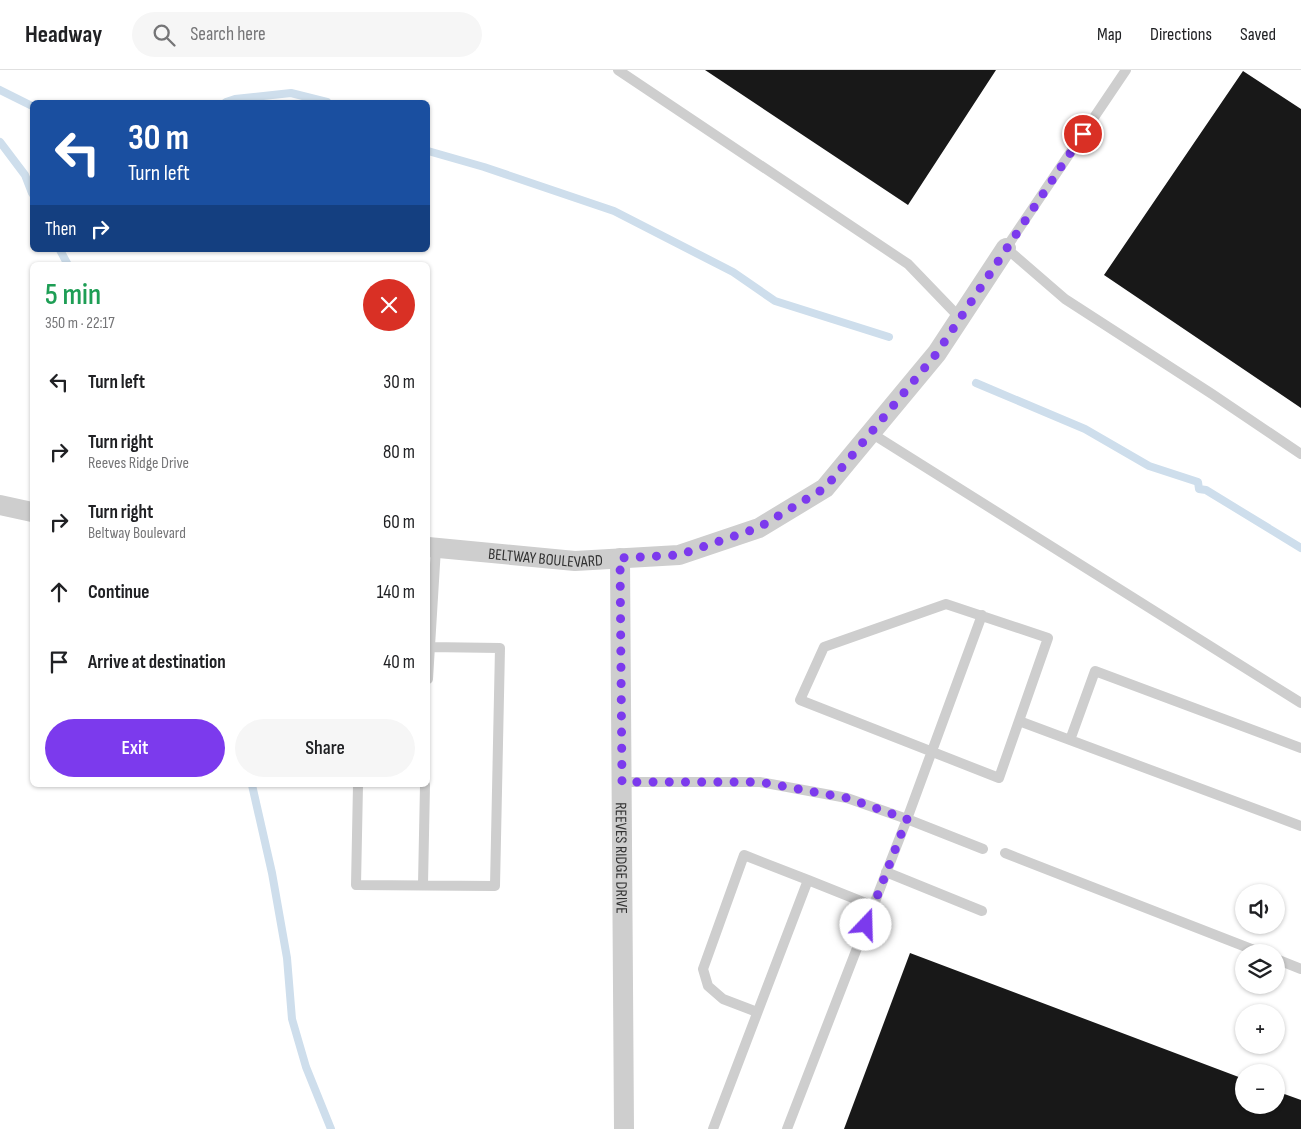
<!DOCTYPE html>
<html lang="en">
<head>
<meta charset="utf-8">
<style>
	:root { --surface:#fff; --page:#f6f6f6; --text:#202124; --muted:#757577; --line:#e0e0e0; --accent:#7c3aed }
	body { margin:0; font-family:"Sofia Sans Condensed",sans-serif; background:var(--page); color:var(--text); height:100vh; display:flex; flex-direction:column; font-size:19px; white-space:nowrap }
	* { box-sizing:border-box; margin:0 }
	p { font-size:16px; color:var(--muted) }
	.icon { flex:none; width:28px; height:28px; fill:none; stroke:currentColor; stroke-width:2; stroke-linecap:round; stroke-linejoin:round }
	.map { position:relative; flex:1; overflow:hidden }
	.sheet { position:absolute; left:30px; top:192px; width:400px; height:525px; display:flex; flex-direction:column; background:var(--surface); border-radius:8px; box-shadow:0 1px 4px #0004 }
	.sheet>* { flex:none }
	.banner { position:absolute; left:30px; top:30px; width:400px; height:152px; border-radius:8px; box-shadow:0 1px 4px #0004; background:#1a4fa0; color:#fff; overflow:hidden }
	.fabs { position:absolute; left:1235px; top:814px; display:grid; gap:10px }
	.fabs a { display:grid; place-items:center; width:50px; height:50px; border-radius:50%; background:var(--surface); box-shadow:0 1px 4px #0004; font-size:25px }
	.pin { position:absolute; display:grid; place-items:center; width:42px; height:42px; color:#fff; margin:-21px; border:2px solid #fff; border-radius:50%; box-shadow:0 1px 5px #0007 }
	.me { position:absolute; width:55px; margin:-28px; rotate:21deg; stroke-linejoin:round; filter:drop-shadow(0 0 4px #0008) }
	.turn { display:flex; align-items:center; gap:18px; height:105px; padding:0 15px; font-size:22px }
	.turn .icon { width:65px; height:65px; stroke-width:2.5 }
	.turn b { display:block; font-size:35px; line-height:42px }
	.then { display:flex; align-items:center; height:48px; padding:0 15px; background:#0003; gap:10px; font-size:19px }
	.round { display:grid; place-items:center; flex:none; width:52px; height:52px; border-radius:26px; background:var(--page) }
	.overview { display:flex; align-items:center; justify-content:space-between; height:85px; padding:0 15px }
	h1 { font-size:30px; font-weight:600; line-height:38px; color:#1e9e55 }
	.primary-button { display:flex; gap:10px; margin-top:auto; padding:10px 15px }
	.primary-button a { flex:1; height:58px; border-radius:30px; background:var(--accent); color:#fff; font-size:20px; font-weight:600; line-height:58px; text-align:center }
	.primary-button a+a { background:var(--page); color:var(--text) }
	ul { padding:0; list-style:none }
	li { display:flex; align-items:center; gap:15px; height:70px; padding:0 15px }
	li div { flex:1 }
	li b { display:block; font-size:19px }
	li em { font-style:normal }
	header { display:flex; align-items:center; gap:30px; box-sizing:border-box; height:70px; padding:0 25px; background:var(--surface); border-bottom:1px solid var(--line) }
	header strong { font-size:24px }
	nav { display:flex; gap:28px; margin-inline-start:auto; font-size:18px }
	.search { width:350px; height:45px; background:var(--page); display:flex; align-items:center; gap:12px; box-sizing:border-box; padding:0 18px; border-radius:28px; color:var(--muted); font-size:19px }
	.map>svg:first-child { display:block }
</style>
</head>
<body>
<header>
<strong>Headway</strong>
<div class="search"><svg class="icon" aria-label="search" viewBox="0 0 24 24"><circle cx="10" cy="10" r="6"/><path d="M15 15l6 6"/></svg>Search here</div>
<nav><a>Map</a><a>Directions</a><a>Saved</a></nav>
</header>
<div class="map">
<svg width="1301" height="1059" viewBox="0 0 1301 1059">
	<rect width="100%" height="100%" fill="#fff"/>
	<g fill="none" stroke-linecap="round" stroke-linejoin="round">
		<path stroke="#cedeec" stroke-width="8" d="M0 20 32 36
			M226 32 235 29 291 23 327 32
			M0 72 25 105 32 123
			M428 81 484 97 614 141 733 202 775 231 889 267
			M60 180 68 195
			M976 313 1085 359 1149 396 1198 412 1199 419 1206 420 1301 478
			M252 715 272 803 287 888 292 949 306 997 331 1059"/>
	</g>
	<path fill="#181818" d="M705 0H996L908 135Z
		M1243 1 1301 39V338L1104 205Z
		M910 883 1244 1009V1035H1276V1021L1301 1030V1059H844Z"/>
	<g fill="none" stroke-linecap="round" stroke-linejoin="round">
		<path stroke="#cecece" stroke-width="10" d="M618 0 908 194 960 248
			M1126 0 1006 178 1065 229 1212 324 1301 384
			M871 363 1301 633
			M946 534 1048 568 999 708 800 630 824 577Z
			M428 609 436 478
			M1019 651 1301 756
			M1070 670 1095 601 1301 678
			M622 712H760L847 728 907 749 983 779
			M358 715 356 815 495 816 500 578 428 577
			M1005 783 1259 882
			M886 802 982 841
			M423 814 425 715
			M1276 889 1301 899
			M757 942 723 929 708 916 703 899 744 785 808 810
			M713 1059 808 810 873 836
			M787 1059 907 749 982 545"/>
		<g stroke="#cecece" stroke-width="20">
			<path d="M0 435 32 442"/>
			<path id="s1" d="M428 477 575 491 679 485 759 458 825 418 937 283 1006 178"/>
			<path id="s2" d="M620 488 624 1059"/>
		</g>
	</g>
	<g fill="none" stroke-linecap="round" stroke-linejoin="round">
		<path stroke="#7c3aed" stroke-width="9" stroke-dasharray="0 16.2" d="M866 855 907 749 847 728 760 712H622L620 488 679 485 758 458 825 418 937 283 1083 64"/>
	</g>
	<g text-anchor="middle" stroke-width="5" stroke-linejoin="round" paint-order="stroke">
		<g font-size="16" fill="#313131" stroke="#fff">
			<text dy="6" stroke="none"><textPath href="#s1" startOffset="118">BELTWAY BOULEVARD</textPath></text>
			<text dy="6" stroke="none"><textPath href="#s2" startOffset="300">REEVES RIDGE DRIVE</textPath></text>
		</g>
	</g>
</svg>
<div class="fabs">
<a><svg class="icon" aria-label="sound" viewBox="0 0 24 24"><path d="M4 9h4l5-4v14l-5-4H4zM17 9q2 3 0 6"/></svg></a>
<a><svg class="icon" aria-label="layers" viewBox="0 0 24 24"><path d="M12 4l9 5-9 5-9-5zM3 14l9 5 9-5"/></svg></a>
<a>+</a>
<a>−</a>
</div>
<div class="pin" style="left:1083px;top:64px;background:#d93025"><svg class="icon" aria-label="arrive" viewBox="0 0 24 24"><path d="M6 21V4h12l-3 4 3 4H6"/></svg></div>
<svg class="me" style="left:866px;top:855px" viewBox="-20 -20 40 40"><circle r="19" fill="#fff"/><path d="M0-13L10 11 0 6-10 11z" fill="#7c3aed"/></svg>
<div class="banner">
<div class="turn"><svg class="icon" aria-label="left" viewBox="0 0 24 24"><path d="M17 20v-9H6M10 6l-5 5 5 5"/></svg><div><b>30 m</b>Turn left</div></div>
<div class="then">Then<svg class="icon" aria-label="right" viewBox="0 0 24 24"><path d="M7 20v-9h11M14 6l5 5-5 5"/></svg></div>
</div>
<section class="sheet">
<div class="overview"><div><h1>5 min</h1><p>350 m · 22:17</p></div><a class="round" style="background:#d93025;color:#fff"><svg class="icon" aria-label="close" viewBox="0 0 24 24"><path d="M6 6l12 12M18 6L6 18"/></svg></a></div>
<ul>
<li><svg class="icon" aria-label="left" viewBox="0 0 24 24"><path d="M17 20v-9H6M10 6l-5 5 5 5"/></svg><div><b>Turn left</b></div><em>30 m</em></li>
<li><svg class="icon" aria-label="right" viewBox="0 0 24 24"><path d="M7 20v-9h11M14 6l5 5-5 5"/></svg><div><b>Turn right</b><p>Reeves Ridge Drive</p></div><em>80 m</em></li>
<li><svg class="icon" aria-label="right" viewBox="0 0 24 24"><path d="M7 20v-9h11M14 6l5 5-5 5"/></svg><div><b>Turn right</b><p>Beltway Boulevard</p></div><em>60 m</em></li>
<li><svg class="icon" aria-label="ahead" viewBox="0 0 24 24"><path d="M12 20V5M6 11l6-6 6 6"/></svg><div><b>Continue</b></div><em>140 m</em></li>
<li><svg class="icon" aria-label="arrive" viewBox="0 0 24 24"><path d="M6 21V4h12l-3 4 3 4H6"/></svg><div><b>Arrive at destination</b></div><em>40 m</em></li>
</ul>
<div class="primary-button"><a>Exit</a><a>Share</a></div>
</section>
</div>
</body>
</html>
